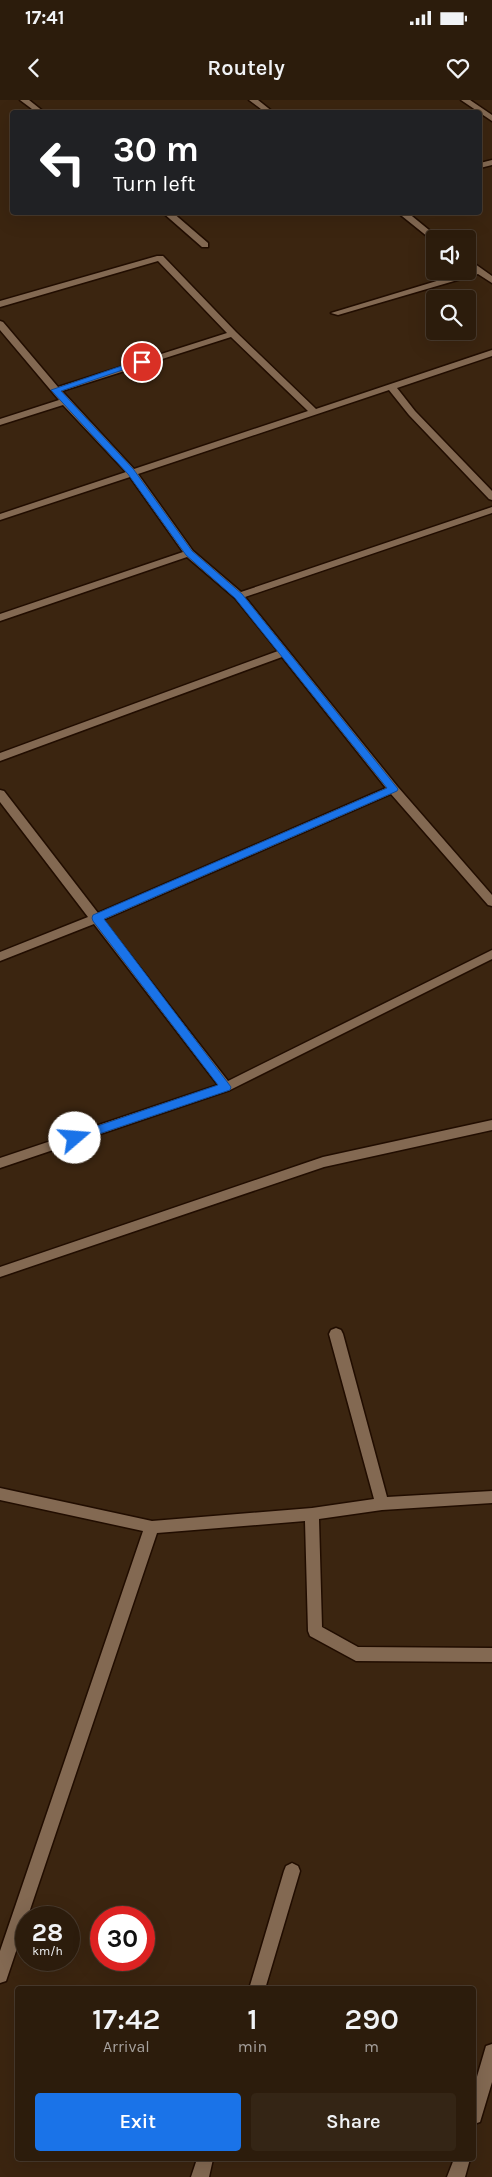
<!DOCTYPE html>
<html lang="en">
<head>
<meta charset="utf-8">
<style>
	:root { --surface:#2c1c0c; --page:#342515; --text:#f1f3f6; --muted:#a6a19d; --line:#483a2d; --accent:#1a73e8 }
	body { margin:0; font-family:Karla,sans-serif; background:var(--page); color:var(--text); height:100vh; display:flex; flex-direction:column; font-size:19px; white-space:nowrap }
	* { box-sizing:border-box; margin:0 }
	p { font-size:16px; color:var(--muted) }
	.icon { flex:none; width:28px; height:28px; fill:none; stroke:currentColor; stroke-width:2; stroke-linecap:round; stroke-linejoin:round }
	.map { position:relative; flex:1; overflow:hidden }
	.sheet { position:absolute; left:15px; top:1886px; width:461px; height:175px; display:flex; flex-direction:column; background:var(--surface); border-radius:5px; box-shadow:0 5px 20px #0002,0 0 0 1px var(--line) }
	.sheet>* { flex:none }
	.guide { position:absolute; left:10px; top:10px; width:472px; height:105px; border-radius:5px; box-shadow:0 5px 20px #0002,0 0 0 1px var(--line); background:#202124; color:#fff; overflow:hidden }
	.tools { position:absolute; left:426px; top:130px; display:grid; gap:10px }
	.tools a { display:grid; place-items:center; width:50px; height:50px; border-radius:5px; background:var(--surface); box-shadow:0 5px 20px #0002,0 0 0 1px var(--line); font-size:25px }
	.speed { position:absolute; left:15px; top:1806px; display:flex; gap:10px; font-size:25px; font-weight:700; text-align:center }
	.speed>* { display:grid; place-content:center; width:65px; height:65px; border-radius:50%; background:var(--surface); box-shadow:0 5px 20px #0002,0 0 0 1px var(--line); line-height:1 }
	.speed small { font-size:12px; font-weight:400 }
	.speed .limit { border:8px solid #d22; background:#fff; color:#111 }
	.pin { position:absolute; display:grid; place-items:center; width:42px; height:42px; color:#fff; margin:-21px; border:2px solid #fff; border-radius:50%; box-shadow:0 1px 5px #0007 }
	.me { position:absolute; width:55px; margin:-28px; rotate:72deg; stroke-linejoin:round; filter:drop-shadow(0 0 4px #0008) }
	.turn { display:flex; align-items:center; gap:18px; height:105px; padding:0 20px; font-size:22px }
	.turn .icon { width:65px; height:65px; stroke-width:2.5 }
	.turn b { display:block; font-size:35px; line-height:42px }
	.eta { display:flex; justify-content:space-evenly; align-items:center; height:85px; text-align:center }
	.eta b { font-size:30px; font-weight:600; line-height:35px }
	.primary-button { display:flex; gap:10px; margin-top:auto; padding:10px 20px }
	.primary-button a { flex:1; height:58px; border-radius:5px; background:var(--accent); color:#fff; font-size:20px; font-weight:600; line-height:58px; text-align:center }
	.primary-button a+a { background:var(--page); color:var(--text) }
	.status { display:flex; justify-content:space-between; align-items:center; height:35px; padding:0 25px; background:var(--surface); direction:ltr }
	.status svg { height:14px; fill:currentColor }
	header { display:flex; justify-content:space-between; align-items:center; height:65px; padding:0 20px; background:var(--surface); font-size:22px; font-weight:600 }
	.map>svg:first-child { display:block }
</style>
</head>
<body>
<div class="status"><b>17:41</b><svg viewBox="0 0 49 12"><path d="M0 12V9h3v3zM5 12V6h3v6zM10 12V3h3v9zM15 12V0h3v12zM26 1h20v11H26zM47 4h2v5h-2z"/></svg></div>
<header><svg class="icon" aria-label="back" viewBox="0 0 24 24"><path d="M15 5l-7 7 7 7"/></svg>Routely<svg class="icon" aria-label="heart" viewBox="0 0 24 24"><path d="M12 20l-8-8c-3-5 5-10 8-4 3-6 11-1 8 4z"/></svg></header>
<div class="map">
<svg width="492" height="2077" viewBox="0 0 492 2077">
	<rect width="100%" height="100%" fill="#3b2510"/>
	<g fill="none" stroke-linecap="round" stroke-linejoin="round">
		<defs>
			<path id="minor" d="M20 0H29L44 12H36Z
				M249 0H258L273 12H265Z
				M461 0H470L492 15V21Z
				M492 60V65L480 68V63Z
				M162 112H172L208 143V147H202Z
				M397 112H407L440 139 433 141Z
				M157 156H163L236 232 316 309 492 250V256L397 288 415 311 492 391V400L489 399 409 315 389 290 138 374 193 451 241 492 492 407V413L245 497 397 686 492 795V806L488 805 391 694 103 820 228 981 492 850V859L230 990 0 1068V1058L218 985 94 824 0 861V852L88 817 0 702V690L4 691 98 813 386 688 282 557 0 661V653L278 551 235 498 187 457 0 521V514L183 452 130 377 0 420V414L126 372 63 305 0 325V319L59 300 0 230V221L3 222 58 287 227 233 158 161 0 207V201ZM231 237 308 311 134 369 62 291Z
				M468 159 492 176V183L478 174 338 215 331 213 473 170 468 166Z
				M492 1020V1030L324 1067 0 1177V1167L323 1057Z
				M336 1228 341 1230 343 1234 387 1397 492 1391V1403L382 1410 319 1419 322 1527 358 1547 492 1548V1562L356 1561 310 1536 308 1531 305 1421 157 1433 8 1875 6 1881 0 1883V1851L143 1431 0 1400V1388L152 1421 312 1408 374 1399 329 1234 331 1230Z
				M292 1763 298 1766 300 1771 265 1889H249L284 1771 286 1766Z
				M492 1944V1982L480 2022 474 2024V1987L486 1946Z
				M197 2059H213L209 2077H191Z
				M454 2059H470L465 2077H447Z"/>
		</defs>
		<use href="#minor" stroke="#210d00" stroke-width="3"/>
		<use href="#minor" fill="#836952" fill-rule="evenodd"/>
	</g>
	<path fill="#1a73e8" stroke="#114b97" d="M139 260 146 262 61 291 134 370 192 451 242 494 398 689 397 691 104 819 231 987 230 990 75 1042 70 1038 71 1035 218 985 93 821 92 818 93 815 387 688 235 498 186 455 128 374 51 290Z"/>
</svg>
<div class="tools">
<a><svg class="icon" aria-label="sound" viewBox="0 0 24 24"><path d="M4 9h4l5-4v14l-5-4H4zM17 9q2 3 0 6"/></svg></a>
<a><svg class="icon" aria-label="search" viewBox="0 0 24 24"><circle cx="10" cy="10" r="6"/><path d="M15 15l6 6"/></svg></a>
</div>
<div class="speed"><div>28<small>km/h</small></div><div class="limit">30</div></div>
<div class="pin" style="left:142px;top:262px;background:#d93025"><svg class="icon" aria-label="arrive" viewBox="0 0 24 24"><path d="M6 21V4h12l-3 4 3 4H6"/></svg></div>
<svg class="me" style="left:75px;top:1038px" viewBox="-20 -20 40 40"><circle r="19" fill="#fff"/><path d="M0-13L10 11 0 6-10 11z" fill="#1a73e8"/></svg>
<div class="guide">
<div class="turn"><svg class="icon" aria-label="left" viewBox="0 0 24 24"><path d="M17 20v-9H6M10 6l-5 5 5 5"/></svg><div><b>30 m</b>Turn left</div></div>
</div>
<section class="sheet">
<div class="eta">
<div><b>17:42</b><p>Arrival</p></div>
<div><b>1</b><p>min</p></div>
<div><b>290</b><p>m</p></div>
</div>
<div class="primary-button"><a>Exit</a><a>Share</a></div>
</section>
</div>
</body>
</html>
